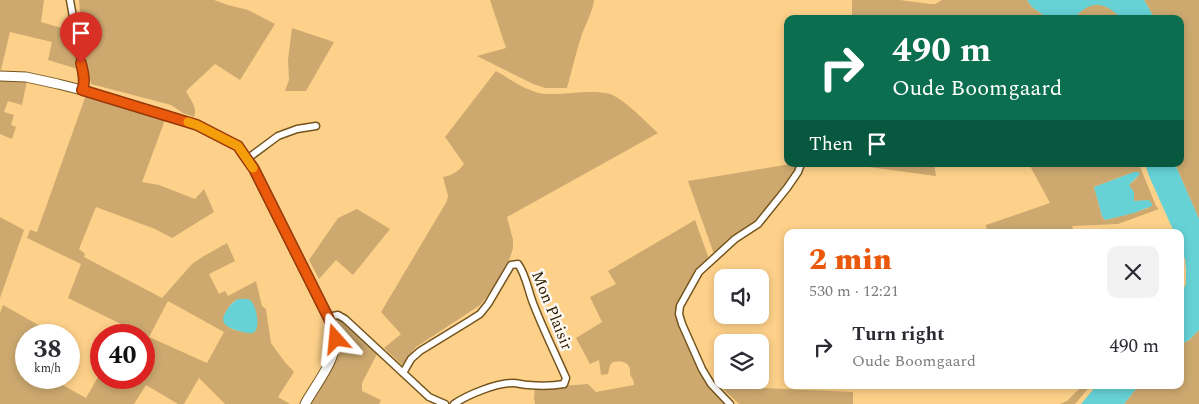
<!DOCTYPE html>
<html lang="en">
<head>
<meta charset="utf-8">
<style>
	:root { --surface:#fff; --page:#f2f2f3; --text:#2b2b33; --muted:#7c7c81; --accent:#ea580c }
	body { margin:0; font-family:Spectral,serif; background:var(--page); color:var(--text); height:100vh; display:flex; flex-direction:column; font-size:19px; white-space:nowrap }
	* { box-sizing:border-box; margin:0 }
	p { font-size:16px; color:var(--muted) }
	.icon { flex:none; width:28px; height:28px; fill:none; stroke:currentColor; stroke-width:2; stroke-linecap:round; stroke-linejoin:round }
	.map { position:relative; flex:1; overflow:hidden }
	.panel { position:absolute; left:784px; top:229px; width:400px; height:160px; display:flex; flex-direction:column; background:var(--surface); border-radius:10px; box-shadow:0 2px 8px #0003 }
	.panel>* { flex:none }
	.banner { position:absolute; left:784px; top:15px; width:400px; height:152px; border-radius:10px; box-shadow:0 2px 8px #0003; background:#0b6e4f; color:#fff; overflow:hidden }
	.buttons { position:absolute; left:714px; top:269px; display:grid; gap:10px }
	.buttons a { display:grid; place-items:center; width:55px; height:55px; border-radius:10px; background:var(--surface); box-shadow:0 2px 8px #0003; font-size:25px }
	.speed { position:absolute; left:15px; top:324px; display:flex; gap:10px; font-size:25px; font-weight:700; text-align:center }
	.speed>* { display:grid; place-content:center; width:65px; height:65px; border-radius:50%; background:var(--surface); box-shadow:0 2px 8px #0003; line-height:1 }
	.speed small { font-size:12px; font-weight:400 }
	.speed .limit { border:8px solid #d22; background:#fff; color:#111 }
	.pin { position:absolute; display:grid; place-items:center; width:42px; height:42px; color:#fff; margin:-51px -21px; border-radius:50% 50% 50% 0; rotate:-45deg; box-shadow:0 0 5px #0007 }
	.pin .icon { rotate:45deg }
	.me { position:absolute; width:55px; margin:-28px; rotate:342deg; stroke-linejoin:round; filter:drop-shadow(0 0 4px #0008) }
	.turn { display:flex; align-items:center; gap:18px; height:105px; padding:0 25px; font-size:22px }
	.turn .icon { width:65px; height:65px; stroke-width:2.5 }
	.turn b { display:block; font-size:35px; line-height:42px }
	.then { display:flex; align-items:center; height:48px; padding:0 25px; background:#0003; gap:10px; font-size:19px }
	.round { display:grid; place-items:center; flex:none; width:52px; height:52px; border-radius:10px; background:var(--page) }
	.summary { display:flex; align-items:center; justify-content:space-between; height:85px; padding:0 25px }
	h1 { font-size:30px; font-weight:800; line-height:38px; color:var(--accent) }
	ul { padding:0; list-style:none }
	li { display:flex; align-items:center; gap:15px; height:65px; padding:0 25px }
	li div { flex:1 }
	li b { display:block; font-size:19px }
	li em { font-style:normal }
	.map>svg:first-child { display:block }
</style>
</head>
<body>
<div class="map">
<svg width="1199" height="404" viewBox="0 0 1199 404">
	<rect width="100%" height="100%" fill="#fdd18a"/>
	<path fill="#cda96f" fill-rule="evenodd" d="M0 0H44L41 22 72 31 81 70 48 60 52 42 10 32 1 70H0Z
		M79 0H214L228 5 248 10 275 24 240 80 215 64 186 91C190 99 198 108 194 117L183 113 171 105 91 84 83 47Z
		M490 0H594C593 10 586 24 582 34 576 52 572 70 567 88H545L533 84 477 56 506 48Z
		M852 0H900L930 4H935L942 0H1027L1032 7 1049 19H873L860 16 852 15Z
		M1144 0H1199V219L1175 164H1180V19H1155Z
		M1095 1C1106 1 1115 10 1122 19H1073C1079 11 1085 3 1095 1Z
		M292 28 334 42 306 91H285L289 80 288 60Z
		M496 71C512 80 530 94 548 94 568 95 590 89 610 94 623 98 647 123 658 133L507 217 513 240V248L510 258 492 289 485 299 480 305 462 317 416 347 402 365 384 348 401 334 381 312 447 201 448 196 443 177C453 175 458 172 464 164L445 137Z
		M0 79 27 81 22 105 8 101 4 112 14 115 11 125 16 127 12 139 0 134Z
		M86 95 165 120 142 182 159 185 195 199 204 189 214 212 172 238 155 229 96 207 79 249 85 254 84 257 162 298 192 264 204 256 227 243 235 261 209 274 219 294 225 291 228 296 256 281 262 306 266 309 271 343 284 361 294 372 278 397 290 404H225L199 378 184 404H178L146 385 134 404H0V313L3 305 56 335H26V378H50L86 398 101 372V378H144V335H123L127 327 68 298 81 264 27 238 30 230 37 232ZM238 299H245L250 333 234 330 228 327 229 306 233 302ZM168 301 224 332 207 363 149 337Z
		M791 164H800L797 172 762 216 735 236 714 254 688 181Z
		M854 164H934L936 176 854 165Z
		M1029 164H1139L1156 206 1159 209 1118 224 1072 226 1074 232H987L986 225 1050 203ZM1134 172 1137 178 1129 185 1134 196 1133 201 1149 208 1105 220 1102 216 1094 187Z
		M357 209 390 229 353 275 336 260 319 279 309 260 338 218Z
		M0 217 24 230 0 298Z
		M695 220 709 259 687 285 681 301 679 313 693 353 728 404H535L534 398 535 386 547 387 588 384 596 392 634 385C634 379 632 379 630 374 630 372 630 371 630 369 628 361 620 361 613 362L610 365 608 374 601 375 599 360 590 364 576 338 602 322 590 297 616 284 608 271Z
		M332 316C345 320 366 344 377 354L362 383V391L381 400 379 404H310L335 357Z
		M1199 330V404H1124L1139 385H1180V345L1189 340Z
		M1083 385H1091L1075 404H1060L1067 401Z
		M720 386 853 392V404H739Z"/>
	<path fill="#66d2d6" d="M1027 0H1144L1155 19H1122C1103 0 1091 0 1073 19H1049L1032 7Z
		M1145 164H1175L1199 219V330L1189 340 1180 345V300L1186 283V269L1185 259 1180 247V232H1174L1149 176Z
		M1134 172H1138L1140 174 1129 185 1134 192V201L1149 200 1152 204V206L1134 213 1105 220 1102 216 1094 187Z
		M238 299C242 299 246 298 250 300 256 304 261 328 254 332 251 335 246 332 243 332 231 329 216 325 227 310 230 305 233 302 238 299Z
		M1097 385H1139L1124 404H1081Z"/>
	<g fill="none" stroke-linecap="round" stroke-linejoin="round">
		<defs>
			<path id="street" d="M70 0 84 79V86L82 90
				M247 159 278 136 297 129 316 126
				M328 317 338 315 345 319 429 397 445 404
				M403 373 411 359 420 351 469 321 480 314 488 304 511 265 518 264C526 275 528 290 533 303 543 329 555 353 566 378L564 384C553 386 540 386 528 385 523 385 518 383 513 383 496 383 467 395 454 404
				M730 404 711 384 702 369 682 324 679 314 680 306 699 272 735 239 758 224 787 188 798 172 801 164"/>
			<path id="secondary" d="M0 76 26 77 58 84 82 90 197 125 238 146 254 169 328 317C331 324 335 332 335 340 337 359 314 387 305 404"/>
		</defs>
		<use href="#street" stroke="#74551e" stroke-width="9"/>
		<use href="#secondary" stroke="#74551e" stroke-width="11"/>
		<use href="#street" stroke="#fff" stroke-width="6"/>
		<use href="#secondary" stroke="#fff" stroke-width="9"/>
	</g>
	<g fill="none" stroke-linecap="round" stroke-linejoin="round">
		<defs>
			<path id="route" d="M81 63C83 72 86 82 82 90L197 125 230 142 238 146 242 152 254 169 328 317 334 330 336 339"/>
		</defs>
		<use href="#route" stroke="#983908" stroke-width="12"/>
		<use href="#route" stroke="#ea580c" stroke-width="9"/>
		<path stroke="#f59e0b" stroke-width="9" d="M188 122 197 125 238 146 253 168"/>
	</g>
	<g text-anchor="middle" stroke-width="5" stroke-linejoin="round" paint-order="stroke">
		<g font-size="16" fill="#2c1b00" stroke="#fdf9f2">
			<text transform="translate(553 310) rotate(68)" y="6">Mon Plaisir</text>
		</g>
	</g>
</svg>
<div class="buttons">
<a><svg class="icon" aria-label="sound" viewBox="0 0 24 24"><path d="M4 9h4l5-4v14l-5-4H4zM17 9q2 3 0 6"/></svg></a>
<a><svg class="icon" aria-label="layers" viewBox="0 0 24 24"><path d="M12 4l9 5-9 5-9-5zM3 14l9 5 9-5"/></svg></a>
</div>
<div class="speed"><div>38<small>km/h</small></div><div class="limit">40</div></div>
<div class="pin" style="left:81px;top:63px;background:#d93025"><svg class="icon" aria-label="arrive" viewBox="0 0 24 24"><path d="M6 21V4h12l-3 4 3 4H6"/></svg></div>
<svg class="me" style="left:336px;top:339px" viewBox="-20 -20 40 40"><path d="M0-17L14 15 0 8-14 15z" fill="#ea580c" stroke="#fff" stroke-width="4"/></svg>
<div class="banner">
<div class="turn"><svg class="icon" aria-label="right" viewBox="0 0 24 24"><path d="M7 20v-9h11M14 6l5 5-5 5"/></svg><div><b>490 m</b>Oude Boomgaard</div></div>
<div class="then">Then<svg class="icon" aria-label="arrive" viewBox="0 0 24 24"><path d="M6 21V4h12l-3 4 3 4H6"/></svg></div>
</div>
<section class="panel">
<div class="summary"><div><h1>2 min</h1><p>530 m · 12:21</p></div><a class="round"><svg class="icon" aria-label="close" viewBox="0 0 24 24"><path d="M6 6l12 12M18 6L6 18"/></svg></a></div>
<ul>
<li><svg class="icon" aria-label="right" viewBox="0 0 24 24"><path d="M7 20v-9h11M14 6l5 5-5 5"/></svg><div><b>Turn right</b><p>Oude Boomgaard</p></div><em>490 m</em></li>
</ul>
</section>
</div>
</body>
</html>
